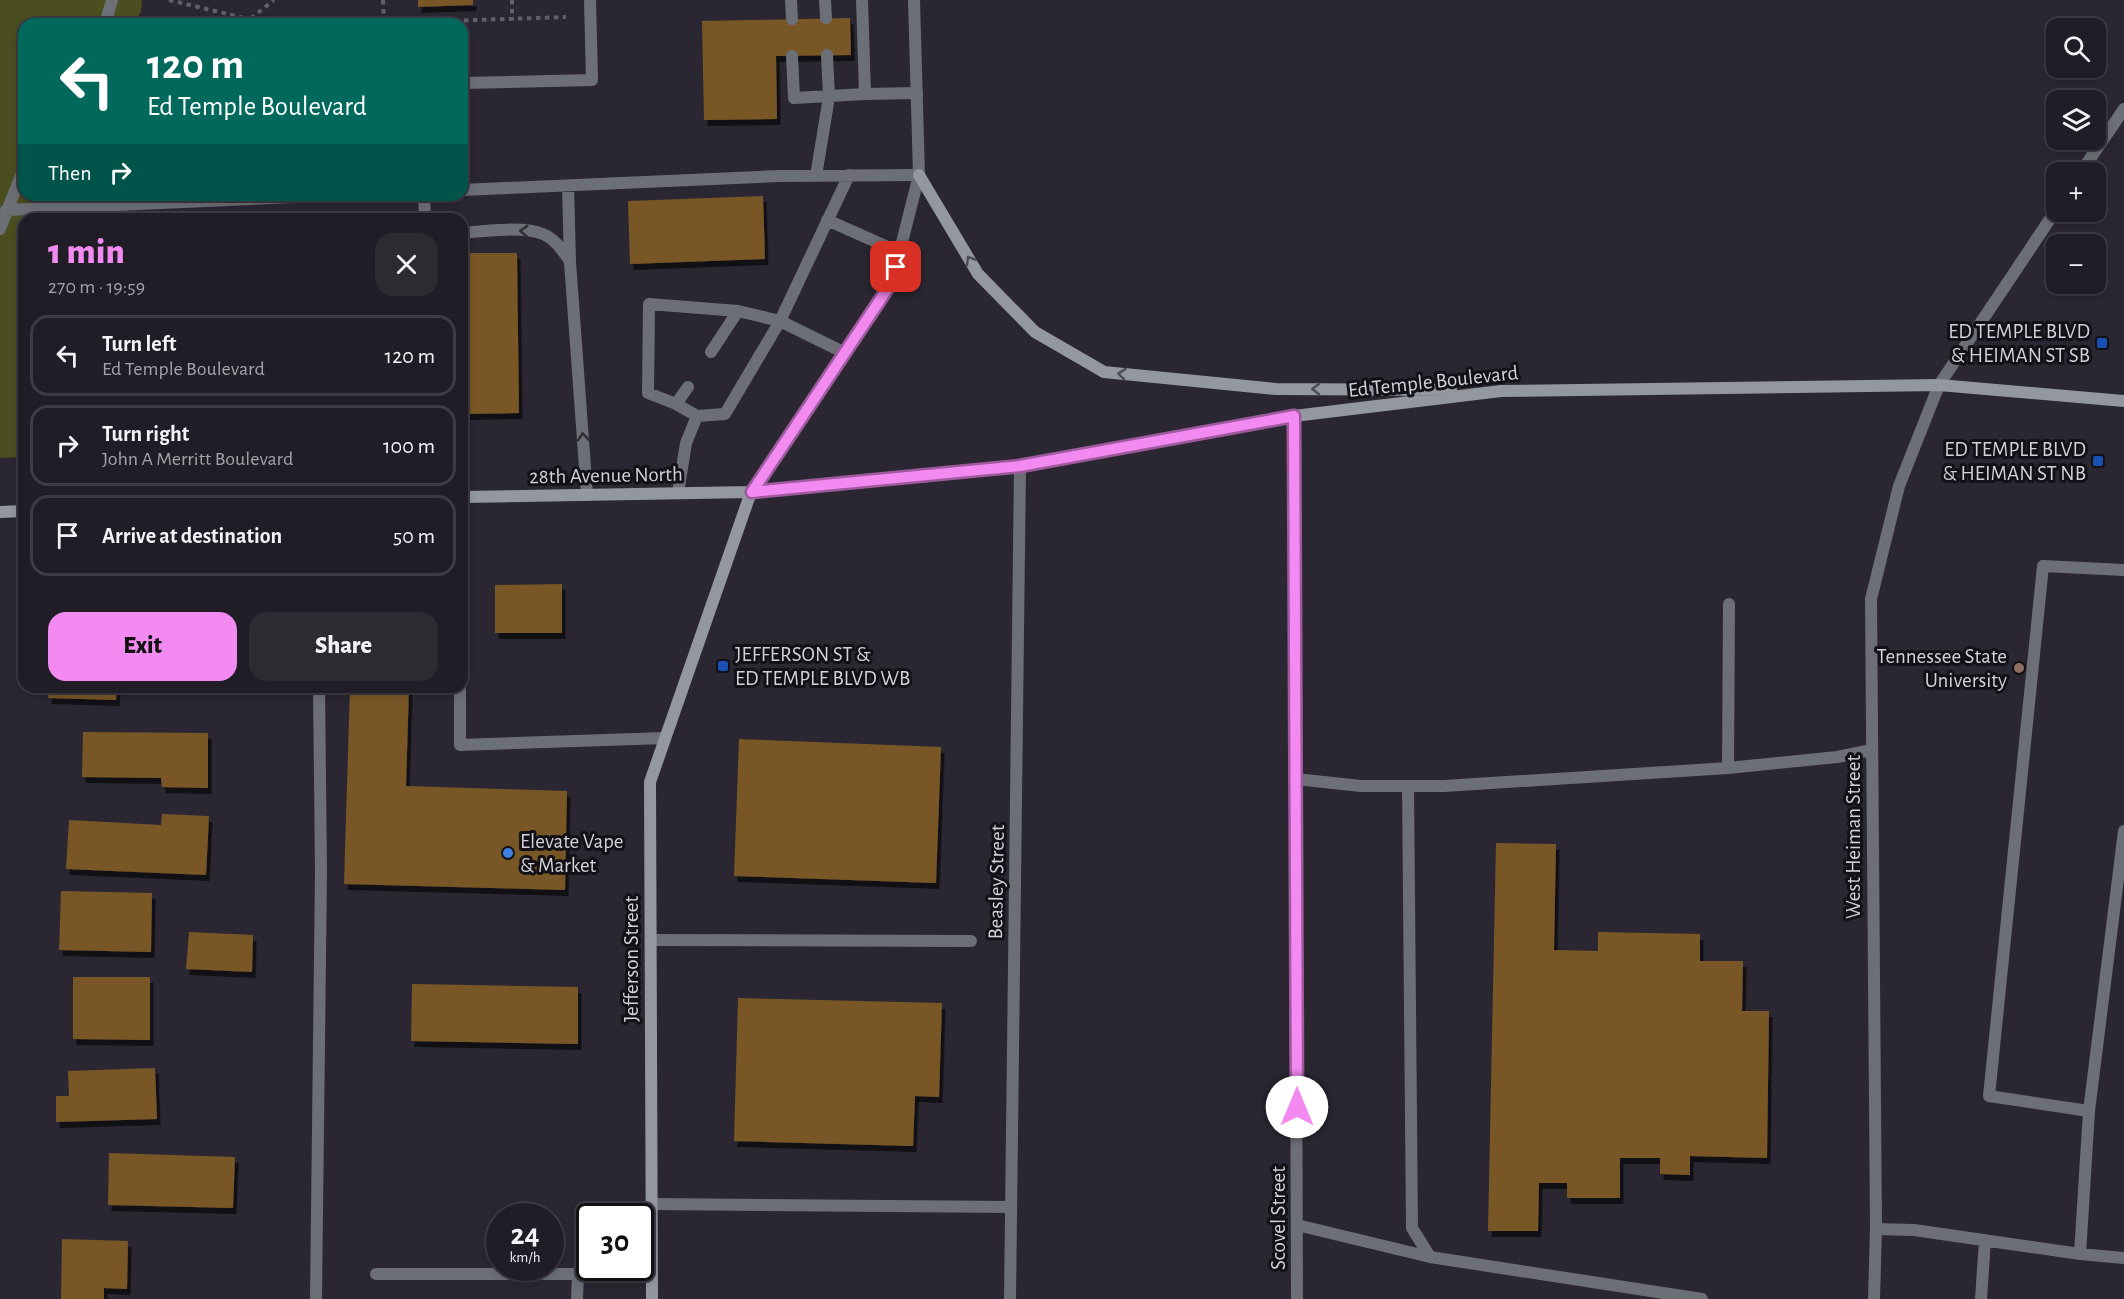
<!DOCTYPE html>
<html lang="en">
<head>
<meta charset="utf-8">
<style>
	:root { --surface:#201d26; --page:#2d2a32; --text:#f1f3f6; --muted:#a2a2a7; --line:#3d3b43; --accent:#f38af1 }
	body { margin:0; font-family:"Alegreya Sans",sans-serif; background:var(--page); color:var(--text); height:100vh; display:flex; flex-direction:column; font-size:22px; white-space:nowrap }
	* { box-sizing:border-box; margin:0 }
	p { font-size:20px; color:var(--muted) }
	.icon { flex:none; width:33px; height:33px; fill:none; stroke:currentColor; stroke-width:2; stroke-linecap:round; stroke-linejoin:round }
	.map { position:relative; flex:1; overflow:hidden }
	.side { position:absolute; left:18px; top:213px; width:450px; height:480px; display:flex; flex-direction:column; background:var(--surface); border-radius:18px; box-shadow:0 3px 9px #0003,0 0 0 2px var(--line) }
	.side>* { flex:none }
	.hud { position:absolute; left:18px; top:18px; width:450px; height:183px; border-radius:18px; box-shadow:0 3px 9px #0003,0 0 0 2px var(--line); background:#00695c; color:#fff; overflow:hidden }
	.buttons { position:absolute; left:2046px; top:18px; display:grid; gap:12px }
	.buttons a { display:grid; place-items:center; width:60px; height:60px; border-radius:12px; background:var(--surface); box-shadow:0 3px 9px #0003,0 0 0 2px var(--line); font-size:30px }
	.speed { position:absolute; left:486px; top:1203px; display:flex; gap:12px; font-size:30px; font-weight:700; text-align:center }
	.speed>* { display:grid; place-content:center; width:78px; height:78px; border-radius:50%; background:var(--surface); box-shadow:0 3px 9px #0003,0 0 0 2px var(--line); line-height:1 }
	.speed small { font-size:15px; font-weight:400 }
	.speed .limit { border:3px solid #111; border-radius:9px; background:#fff; color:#111 }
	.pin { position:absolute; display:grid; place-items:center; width:51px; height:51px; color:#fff; margin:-26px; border-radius:12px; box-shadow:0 3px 9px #0006 }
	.me { position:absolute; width:66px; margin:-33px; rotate:0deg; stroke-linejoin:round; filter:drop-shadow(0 0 4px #0008) }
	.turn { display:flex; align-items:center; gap:21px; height:126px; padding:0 30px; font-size:27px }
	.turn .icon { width:78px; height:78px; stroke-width:2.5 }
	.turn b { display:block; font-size:42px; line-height:51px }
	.then { display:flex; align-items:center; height:57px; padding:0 30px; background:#0003; gap:12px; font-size:22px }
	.round { display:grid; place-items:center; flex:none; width:63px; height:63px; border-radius:18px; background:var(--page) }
	.head { display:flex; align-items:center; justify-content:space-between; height:102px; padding:0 30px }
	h1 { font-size:36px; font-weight:800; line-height:45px; color:var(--accent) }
	.primary-button { display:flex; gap:12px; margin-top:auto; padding:12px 30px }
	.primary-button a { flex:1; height:69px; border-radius:18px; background:var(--accent); color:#111; font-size:24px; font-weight:800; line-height:69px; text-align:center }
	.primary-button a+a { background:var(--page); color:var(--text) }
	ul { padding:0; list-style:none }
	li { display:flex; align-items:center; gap:18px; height:81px; margin:0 12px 9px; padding:0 18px; border:3px solid var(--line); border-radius:18px }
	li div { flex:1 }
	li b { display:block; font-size:22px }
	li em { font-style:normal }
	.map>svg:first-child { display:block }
</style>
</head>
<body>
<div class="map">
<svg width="2124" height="1299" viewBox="0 0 2124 1299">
	<defs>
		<filter id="shadow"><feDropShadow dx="3.5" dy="6" stdDeviation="0" flood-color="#0009"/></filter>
	</defs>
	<rect width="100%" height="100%" fill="#2a2732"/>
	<path fill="#4b4e1f" d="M0 0H142L141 12 133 24H24V195H31L32 219H24V457L0 458Z"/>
	<path fill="#785627" filter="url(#shadow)" d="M418 0H473V5L418 7Z
		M850 18 851 55 776 56 777 119 704 120 702 21Z
		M763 196 765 259 630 264 628 201Z
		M462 253H517L519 413 462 414Z
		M562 584V633H495V585Z
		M49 687H117L116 700 48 698Z
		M350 687H409L406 786 567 791 565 890 344 884Z
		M83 732 208 733V788L162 787 161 778 82 777Z
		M739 739 941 747 936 883 734 876Z
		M162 814 209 816 206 875 66 869 69 820 161 825Z
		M1496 843 1556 844 1554 950 1598 951V932L1700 934V961H1743L1742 1011H1769L1767 1158 1690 1156V1175L1660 1174V1158H1620V1198H1567V1183H1539L1538 1231H1488Z
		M61 891 152 893 151 952 59 950Z
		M189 932 253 935 252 972 186 969Z
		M73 977H150V1040L73 1039Z
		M412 984 578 987V1044L411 1041Z
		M738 998 942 1003 939 1097 915 1096 913 1146 734 1141Z
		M155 1068 157 1119 56 1122V1096H69L68 1071Z
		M109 1153 235 1157 233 1208 108 1205Z
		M62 1239 128 1241 127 1289 104 1288V1299H61Z"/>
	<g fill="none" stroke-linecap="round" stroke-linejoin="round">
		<path stroke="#625f69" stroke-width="4" stroke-dasharray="4.5 4.5" stroke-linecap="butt" d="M169 0 269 24
			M383 0 384 23
			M512 0V19
			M244 24 274 0
			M356 24 566 17"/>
		<path stroke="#6c6f75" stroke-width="12" d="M791 0 792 19
			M825 0 826 18
			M105 24 112 0
			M792 56 794 98 865 94 862 0
			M462 83 592 80 590 0
			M865 94 917 93
			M816 176 829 97 827 55
			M568 186 570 262 587 495
			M462 190 779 176 919 175
			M424 195 425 219
			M6 210 338 195
			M827 220 899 252
			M0 229 24 168
			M462 233C483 231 523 226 543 234 555 239 562 250 570 261
			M711 352 738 311
			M676 404 688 387
			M697 416 725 414 780 321 849 175
			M678 493 686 443 697 416 676 404 648 393 649 304 738 311 780 321 845 353
			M460 687V745L665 738
			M1728 768 1729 604
			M1296 779 1361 786H1444L1728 768 1837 757 1872 750
			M1408 786 1412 1228 1430 1257 1702 1299
			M651 940 971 941
			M2089 1111 1989 1096 2043 566 2124 570
			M652 1204 1011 1207
			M1297 1225 1430 1257
			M1876 1229 1914 1230 2080 1254 2089 1111 2124 831
			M2080 1254 2124 1258
			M376 1274H578L577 1299
			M316 1299 321 871 319 687
			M1981 1299 1985 1240"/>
		<path stroke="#6c6f75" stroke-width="12" d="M2081 172 2124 109
			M1939 385 2056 210
			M1294 416 1297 1299
			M1010 1299 1020 466"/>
		<path stroke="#6c6f75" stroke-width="12" d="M751 492 892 282 919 175 914 0
			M1874 1299 1876 1229 1871 599 1899 486 1939 385"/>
		<path stroke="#9297a0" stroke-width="12" d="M919 175 978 274 1035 332 1104 372 1276 389 1451 390
			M462 497 751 492 1020 466 1294 416 1501 391 1939 385 2124 401
			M0 512 24 511
			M652 1299 650 782 751 492"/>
	</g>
	<defs><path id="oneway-chevron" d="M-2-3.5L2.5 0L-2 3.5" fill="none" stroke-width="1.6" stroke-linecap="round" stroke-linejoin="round" transform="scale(1.5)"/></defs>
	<g stroke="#2d2d32">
		<use href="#oneway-chevron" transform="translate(524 231) rotate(-177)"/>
		<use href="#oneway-chevron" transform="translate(583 437) rotate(-94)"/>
	</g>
	<g stroke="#4c4d54">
		<use href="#oneway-chevron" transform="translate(970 260) rotate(-121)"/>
		<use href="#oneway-chevron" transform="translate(1122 374) rotate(-174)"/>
		<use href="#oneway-chevron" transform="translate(1316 389) rotate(-180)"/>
	</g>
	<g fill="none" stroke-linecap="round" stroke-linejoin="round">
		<defs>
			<path id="route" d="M896 267 892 282 752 492 1020 466 1294 416 1297 1107"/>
		</defs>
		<use href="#route" stroke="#9e5a9d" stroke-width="15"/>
		<use href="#route" stroke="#f38af1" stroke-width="10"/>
	</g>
	<g fill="#1a4fb4" stroke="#121116" stroke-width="2">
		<rect x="2096" y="337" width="12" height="12" rx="3"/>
		<rect x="2092" y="455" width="12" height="12" rx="3"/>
		<rect x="717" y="660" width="12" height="12" rx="3"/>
	</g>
	<circle fill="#8d6e63" stroke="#121116" stroke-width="2" cx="2019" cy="668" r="6"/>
	<circle fill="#3f7fe0" stroke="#121116" stroke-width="2" cx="508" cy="853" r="6"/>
	<g text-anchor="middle" stroke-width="6" stroke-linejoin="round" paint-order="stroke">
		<g font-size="21" fill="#d2d0d8" stroke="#121116" text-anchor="end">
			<text x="2090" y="338">ED TEMPLE BLVD<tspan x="2090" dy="24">&amp; HEIMAN ST SB</tspan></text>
			<text x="2086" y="456">ED TEMPLE BLVD<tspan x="2086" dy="24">&amp; HEIMAN ST NB</tspan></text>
			<text x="735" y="661" text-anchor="start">JEFFERSON ST &amp;<tspan x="735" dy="24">ED TEMPLE BLVD WB</tspan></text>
			<text x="2007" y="663">Tennessee State<tspan x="2007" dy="24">University</tspan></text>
			<text x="520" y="848" text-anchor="start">Elevate Vape<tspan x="520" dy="24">&amp; Market</tspan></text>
		</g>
		<g font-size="21" fill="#d2d0d8" stroke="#121116">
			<text transform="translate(1433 381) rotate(-6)" y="7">Ed Temple Boulevard</text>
			<text transform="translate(606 475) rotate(-1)" y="7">28th Avenue North</text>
			<text transform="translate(1853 837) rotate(-90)" y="7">West Heiman Street</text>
			<text transform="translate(996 882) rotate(-89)" y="7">Beasley Street</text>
			<text transform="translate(631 959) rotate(-90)" y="7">Jefferson Street</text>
			<text transform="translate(1278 1218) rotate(-90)" y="7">Scovel Street</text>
		</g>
	</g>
</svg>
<div class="buttons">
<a><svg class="icon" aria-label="search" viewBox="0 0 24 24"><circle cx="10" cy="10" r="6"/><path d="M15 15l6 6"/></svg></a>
<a><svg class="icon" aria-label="layers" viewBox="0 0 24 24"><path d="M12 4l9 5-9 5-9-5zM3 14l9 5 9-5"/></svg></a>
<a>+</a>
<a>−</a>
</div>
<div class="speed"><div>24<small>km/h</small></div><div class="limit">30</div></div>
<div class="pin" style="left:896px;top:267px;background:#d93025"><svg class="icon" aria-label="arrive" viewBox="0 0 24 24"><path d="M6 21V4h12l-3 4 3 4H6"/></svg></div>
<svg class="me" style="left:1297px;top:1107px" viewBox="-20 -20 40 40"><circle r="19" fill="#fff"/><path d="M0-13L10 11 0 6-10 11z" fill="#f38af1"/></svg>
<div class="hud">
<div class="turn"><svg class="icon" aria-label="left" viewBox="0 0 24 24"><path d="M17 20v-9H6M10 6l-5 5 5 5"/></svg><div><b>120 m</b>Ed Temple Boulevard</div></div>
<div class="then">Then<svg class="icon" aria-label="right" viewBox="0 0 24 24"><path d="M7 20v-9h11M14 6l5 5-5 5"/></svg></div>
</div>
<section class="side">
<div class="head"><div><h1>1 min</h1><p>270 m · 19:59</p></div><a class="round"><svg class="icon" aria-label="close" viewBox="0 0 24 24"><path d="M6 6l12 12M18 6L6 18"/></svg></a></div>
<ul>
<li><svg class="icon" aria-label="left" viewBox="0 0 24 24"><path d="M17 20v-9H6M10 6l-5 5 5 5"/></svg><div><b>Turn left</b><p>Ed Temple Boulevard</p></div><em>120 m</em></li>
<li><svg class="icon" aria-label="right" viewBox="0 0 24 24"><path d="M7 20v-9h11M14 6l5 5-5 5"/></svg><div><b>Turn right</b><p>John A Merritt Boulevard</p></div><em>100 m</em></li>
<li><svg class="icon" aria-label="arrive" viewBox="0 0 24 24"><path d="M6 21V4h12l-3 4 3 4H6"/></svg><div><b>Arrive at destination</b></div><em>50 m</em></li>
</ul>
<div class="primary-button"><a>Exit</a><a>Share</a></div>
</section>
</div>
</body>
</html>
